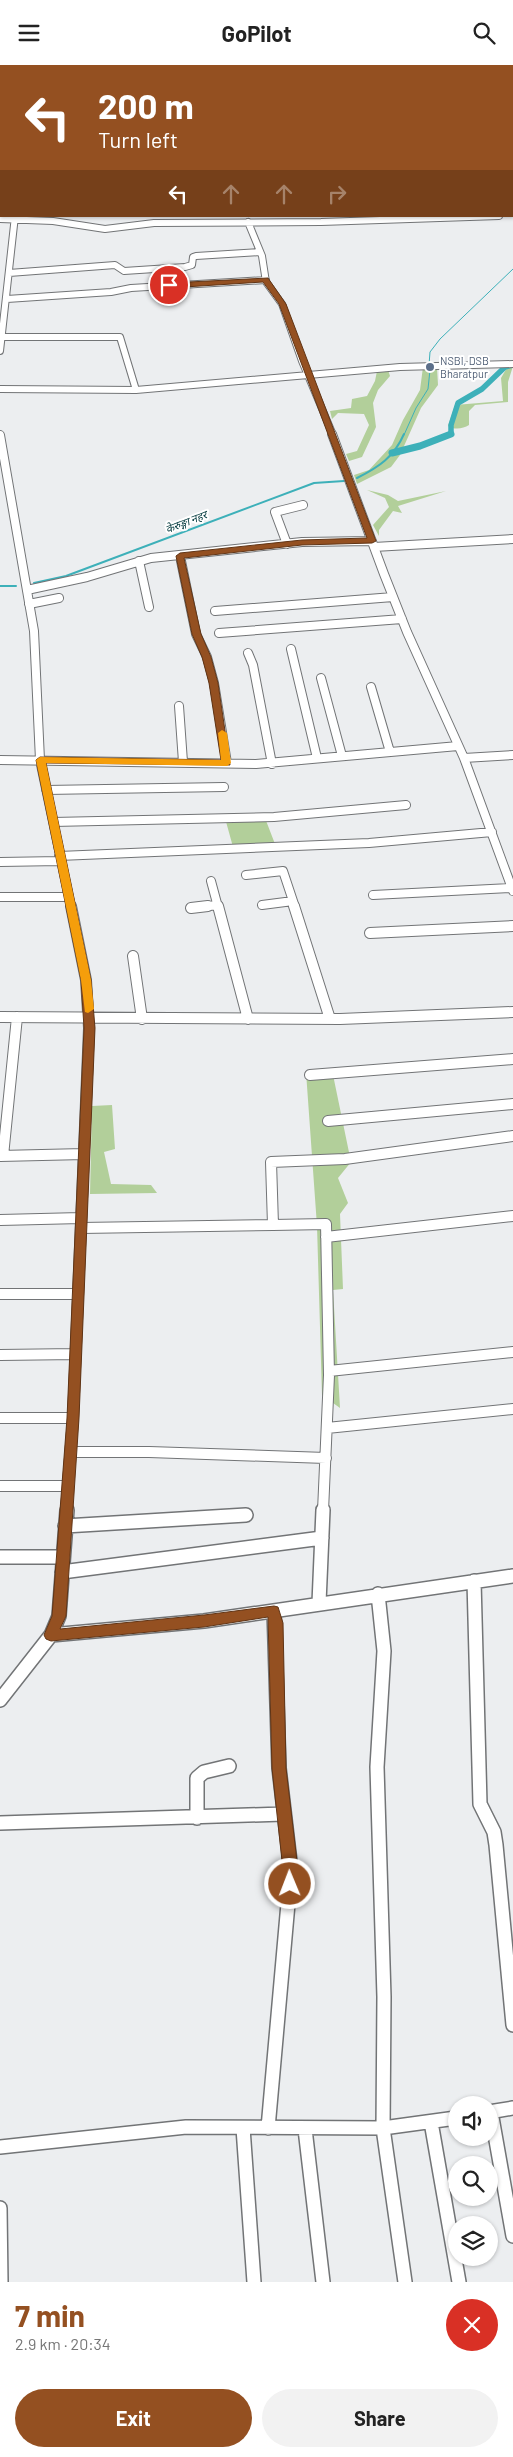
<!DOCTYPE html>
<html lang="en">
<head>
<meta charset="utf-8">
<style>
	:root { --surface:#fff; --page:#f2f2f2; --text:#222; --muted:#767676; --accent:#945021 }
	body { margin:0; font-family:Barlow,"Noto Sans Devanagari",sans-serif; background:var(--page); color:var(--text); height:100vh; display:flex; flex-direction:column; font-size:19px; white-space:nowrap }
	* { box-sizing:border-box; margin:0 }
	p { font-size:16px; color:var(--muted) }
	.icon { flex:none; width:28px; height:28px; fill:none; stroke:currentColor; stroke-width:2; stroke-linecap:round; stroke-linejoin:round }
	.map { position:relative; height:2217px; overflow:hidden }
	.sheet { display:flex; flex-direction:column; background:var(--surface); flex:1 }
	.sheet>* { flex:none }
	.guide { position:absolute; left:0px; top:0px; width:514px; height:152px; box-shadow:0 1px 4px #0004; background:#945021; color:#fff; overflow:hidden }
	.tools { position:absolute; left:448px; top:2031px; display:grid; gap:10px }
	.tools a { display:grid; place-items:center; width:50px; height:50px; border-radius:50%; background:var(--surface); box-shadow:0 1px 4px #0004; font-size:25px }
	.pin { position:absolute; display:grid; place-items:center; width:42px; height:42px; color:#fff; margin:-21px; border:2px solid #fff; border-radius:50%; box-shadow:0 1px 5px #0007 }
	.me { position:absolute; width:55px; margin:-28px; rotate:359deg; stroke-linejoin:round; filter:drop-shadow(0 0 4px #0008) }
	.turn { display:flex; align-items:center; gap:18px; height:105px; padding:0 15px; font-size:22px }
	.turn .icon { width:65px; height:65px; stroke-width:2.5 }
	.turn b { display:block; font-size:35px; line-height:42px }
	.lanes { display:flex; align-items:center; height:48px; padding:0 15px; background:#0003; justify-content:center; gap:25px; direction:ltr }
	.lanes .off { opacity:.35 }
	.round { display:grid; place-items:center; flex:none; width:52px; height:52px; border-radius:26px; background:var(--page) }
	.summary { display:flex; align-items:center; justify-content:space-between; height:85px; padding:0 15px }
	h1 { font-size:30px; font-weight:700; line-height:38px; color:var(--accent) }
	.primary-button { display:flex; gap:10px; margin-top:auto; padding:10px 15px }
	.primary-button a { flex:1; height:58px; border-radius:30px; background:var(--accent); color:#fff; font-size:20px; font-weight:700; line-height:58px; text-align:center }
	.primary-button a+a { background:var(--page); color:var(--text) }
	header { display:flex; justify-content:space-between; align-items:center; height:65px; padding:0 15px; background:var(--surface); font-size:22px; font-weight:700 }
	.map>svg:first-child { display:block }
</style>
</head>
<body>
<header><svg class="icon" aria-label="menu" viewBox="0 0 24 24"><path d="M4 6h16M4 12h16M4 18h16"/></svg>GoPilot<svg class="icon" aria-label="search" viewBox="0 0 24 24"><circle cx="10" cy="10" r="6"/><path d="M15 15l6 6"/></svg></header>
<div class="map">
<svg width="513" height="2217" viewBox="0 0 513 2217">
	<rect width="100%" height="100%" fill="#eceef0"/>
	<path fill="#b2cf9a" d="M508 301H513L508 317V337L475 340 469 346V360C463 364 454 365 448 361L455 340 503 336 501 313Z
		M423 302H437L438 320 421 343 400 390 391 402 357 419 354 410 369 405 392 380 403 355 420 325Z
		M388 305 390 311 378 325 373 338 376 362 362 392 349 396 346 389 357 386 369 360 364 349 338 348 332 354 330 346 351 343 352 334 367 331 375 316 377 306Z
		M367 425 388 430 398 436 446 426 398 441 402 448 393 446 379 465V471L373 460 389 442 385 433Z
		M225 753H265L275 779 233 782Z
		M332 1005 351 1097 338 1113 348 1138 340 1149 343 1224 333 1225 340 1343 322 1330 317 1161 306 1007Z
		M112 1040 115 1084 104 1087 111 1119 151 1120 157 1128 90 1129 92 1041Z"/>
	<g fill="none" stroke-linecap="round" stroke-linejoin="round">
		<path stroke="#3db0b9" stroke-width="1" d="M429 300 430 287 440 274 513 204
			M404 370 416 343 428 324 430 305"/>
		<path stroke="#3db0b9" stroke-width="2" d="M357 413C379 402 394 392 404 369
			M34 518 66 511 314 418 344 416
			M0 521H16"/>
		<path stroke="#3db0b9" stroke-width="5.5" d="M448 370 451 369V360L458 338 482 324 505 302 513 300"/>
		<path stroke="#3db0b9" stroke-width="7" d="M392 388 420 381 451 369"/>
		<defs>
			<path id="minor-far3" d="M0 154 53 156 105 164 154 158 321 157 499 151
				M248 157 262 191 266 217 282 239 302 296 333 370
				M9 208 115 200 124 206 185 202 192 200 193 192 196 191 260 187
				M7 234 111 227 131 223 266 215
				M2 272H120L136 325
				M0 286 15 151
				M0 324 136 325 400 302 513 299"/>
			<path id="minor-far2" d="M332 369 384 509 407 567 464 693 513 826
				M0 370 34 566 40 695 71 842
				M287 479 275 447 303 440
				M374 482 513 474
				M180 491 196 569 207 592 214 618 227 698
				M139 496 149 542
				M27 525 87 512 151 493 302 477 372 476
				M29 539 59 533
				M215 546 393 532
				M219 568 402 554
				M291 584 317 693
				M248 588 253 600 272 699
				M321 613 342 691
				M371 622 390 687
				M179 641 183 697
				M464 693 513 690
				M0 695 256 699 458 681
				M46 725 224 722
				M53 757 274 752 406 740
				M59 791 369 778 492 767
				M0 797 60 796
				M246 810 283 806 295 842
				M211 816 218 842
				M373 830 512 823
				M0 832H68
				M262 840 293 836
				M197 842 218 840"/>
			<path id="minor-far1" d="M218 841 248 954
				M294 841 330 954
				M191 843 208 841
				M370 868 513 861
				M133 891 142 954
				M0 952 340 954 513 947
				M310 1010 513 994
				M328 1056 513 1039
				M0 1091 84 1089
				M3 1091 17 952
				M0 1155 81 1153
				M273 1160 326 1159 329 1310 323 1446
				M81 1163 273 1160 271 1097 345 1094 513 1071
				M326 1172 513 1151
				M0 1229H78
				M0 1290 76 1289
				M329 1306 513 1287
				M0 1353H73
				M327 1363 513 1344
				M71 1387H149L326 1393
				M0 1421H68
				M66 1446 73 1353 89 963 86 915 71 841"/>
			<path id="minor" d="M65 1461 246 1450
				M0 1492H63
				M62 1507 322 1473
				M474 1516 480 1739 494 1767 496 1780 513 1960
				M378 1529 384 1586 377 1702 384 1932 383 2063 405 2217
				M319 1538 323 1445
				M51 1570 204 1556 513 1511
				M0 1635 51 1570 59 1551 67 1445
				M197 1753V1713L204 1707 229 1701
				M0 1758 283 1749
				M489 2047 513 2043
				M491 2047 513 2171
				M431 2057 459 2217
				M243 2063 254 2217
				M268 2063 291 1805 279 1703 274 1546
				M305 2064 323 2217
				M0 2082 186 2062 383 2063 456 2053
				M0 2143 1 2217"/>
		</defs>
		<use href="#minor-far3" stroke="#727476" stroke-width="8"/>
		<use href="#minor-far2" stroke="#727476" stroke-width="10"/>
		<use href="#minor-far1" stroke="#727476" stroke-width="12"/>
		<use href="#minor" stroke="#727476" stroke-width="16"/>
		<use href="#minor-far3" stroke="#fff" stroke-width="6"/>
		<use href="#minor-far2" stroke="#fff" stroke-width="8"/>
		<use href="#minor-far1" stroke="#fff" stroke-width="10"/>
		<use href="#minor" stroke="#fff" stroke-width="13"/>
	</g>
	<path fill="#945021" stroke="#603415" d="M268 213 286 239 376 476 372 478 302 480 184 493 201 569 211 592 218 618 230 700 46 698 91 915 95 963 79 1353 66 1551 60 1564 204 1550 274 1541 278 1542 283 1558 286 1703 298 1805 295 1823 290 1825 284 1823 282 1819 283 1805 272 1703 268 1552 204 1562 51 1576 46 1574 44 1570 52 1551 67 1353 84 963 81 915 36 695 40 692 221 695 209 618 202 592 192 569 176 491 180 488 302 475 367 473 279 239 263 217 169 223 166 220 169 218Z"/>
	<path fill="#f59e0b" d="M222 665 227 668 231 698 227 701 46 698 91 915 94 944 88 948 85 947 81 915 36 695 40 692 221 695 218 668Z"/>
	<circle fill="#5c6f8a" stroke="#fff" stroke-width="2" cx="430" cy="302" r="5"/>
	<g text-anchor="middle" stroke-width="4" stroke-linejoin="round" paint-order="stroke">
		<g font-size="11" fill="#4e5e75" stroke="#fff" text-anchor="start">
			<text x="440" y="300">NSBI, DSB<tspan x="440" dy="13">Bharatpur</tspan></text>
		</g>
		<g font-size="11" font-style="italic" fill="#0b4044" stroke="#fff">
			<text transform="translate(186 457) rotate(-21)" y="4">केरुङ्गा नहर</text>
		</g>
	</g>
</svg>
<div class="tools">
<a><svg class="icon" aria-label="sound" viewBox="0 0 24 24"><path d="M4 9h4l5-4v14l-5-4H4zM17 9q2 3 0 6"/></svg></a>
<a><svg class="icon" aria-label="search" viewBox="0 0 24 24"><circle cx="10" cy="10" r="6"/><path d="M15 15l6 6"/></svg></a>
<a><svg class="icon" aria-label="layers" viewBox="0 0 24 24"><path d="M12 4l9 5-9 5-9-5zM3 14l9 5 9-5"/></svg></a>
</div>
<div class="pin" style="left:169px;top:220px;background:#d93025"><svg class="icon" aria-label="arrive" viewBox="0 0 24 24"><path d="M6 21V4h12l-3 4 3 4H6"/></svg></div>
<svg class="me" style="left:290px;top:1819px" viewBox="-20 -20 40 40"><circle r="17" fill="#945021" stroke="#fff" stroke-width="3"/><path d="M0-11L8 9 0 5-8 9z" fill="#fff"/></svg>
<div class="guide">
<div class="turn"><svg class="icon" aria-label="left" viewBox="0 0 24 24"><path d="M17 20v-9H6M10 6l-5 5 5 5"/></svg><div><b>200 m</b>Turn left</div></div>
<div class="lanes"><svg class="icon" aria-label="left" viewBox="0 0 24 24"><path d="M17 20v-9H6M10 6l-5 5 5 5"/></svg><svg class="icon off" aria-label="ahead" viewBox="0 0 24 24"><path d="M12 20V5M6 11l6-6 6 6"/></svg><svg class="icon off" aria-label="ahead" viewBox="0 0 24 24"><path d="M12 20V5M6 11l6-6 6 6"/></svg><svg class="icon off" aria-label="right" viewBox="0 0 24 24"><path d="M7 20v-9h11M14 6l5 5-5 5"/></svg></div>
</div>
</div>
<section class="sheet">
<div class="summary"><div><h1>7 min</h1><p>2.9 km · 20:34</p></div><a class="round" style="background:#d93025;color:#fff"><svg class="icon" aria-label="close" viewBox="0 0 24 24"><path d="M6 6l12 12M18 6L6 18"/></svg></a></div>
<div class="primary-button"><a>Exit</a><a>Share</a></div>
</section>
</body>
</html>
